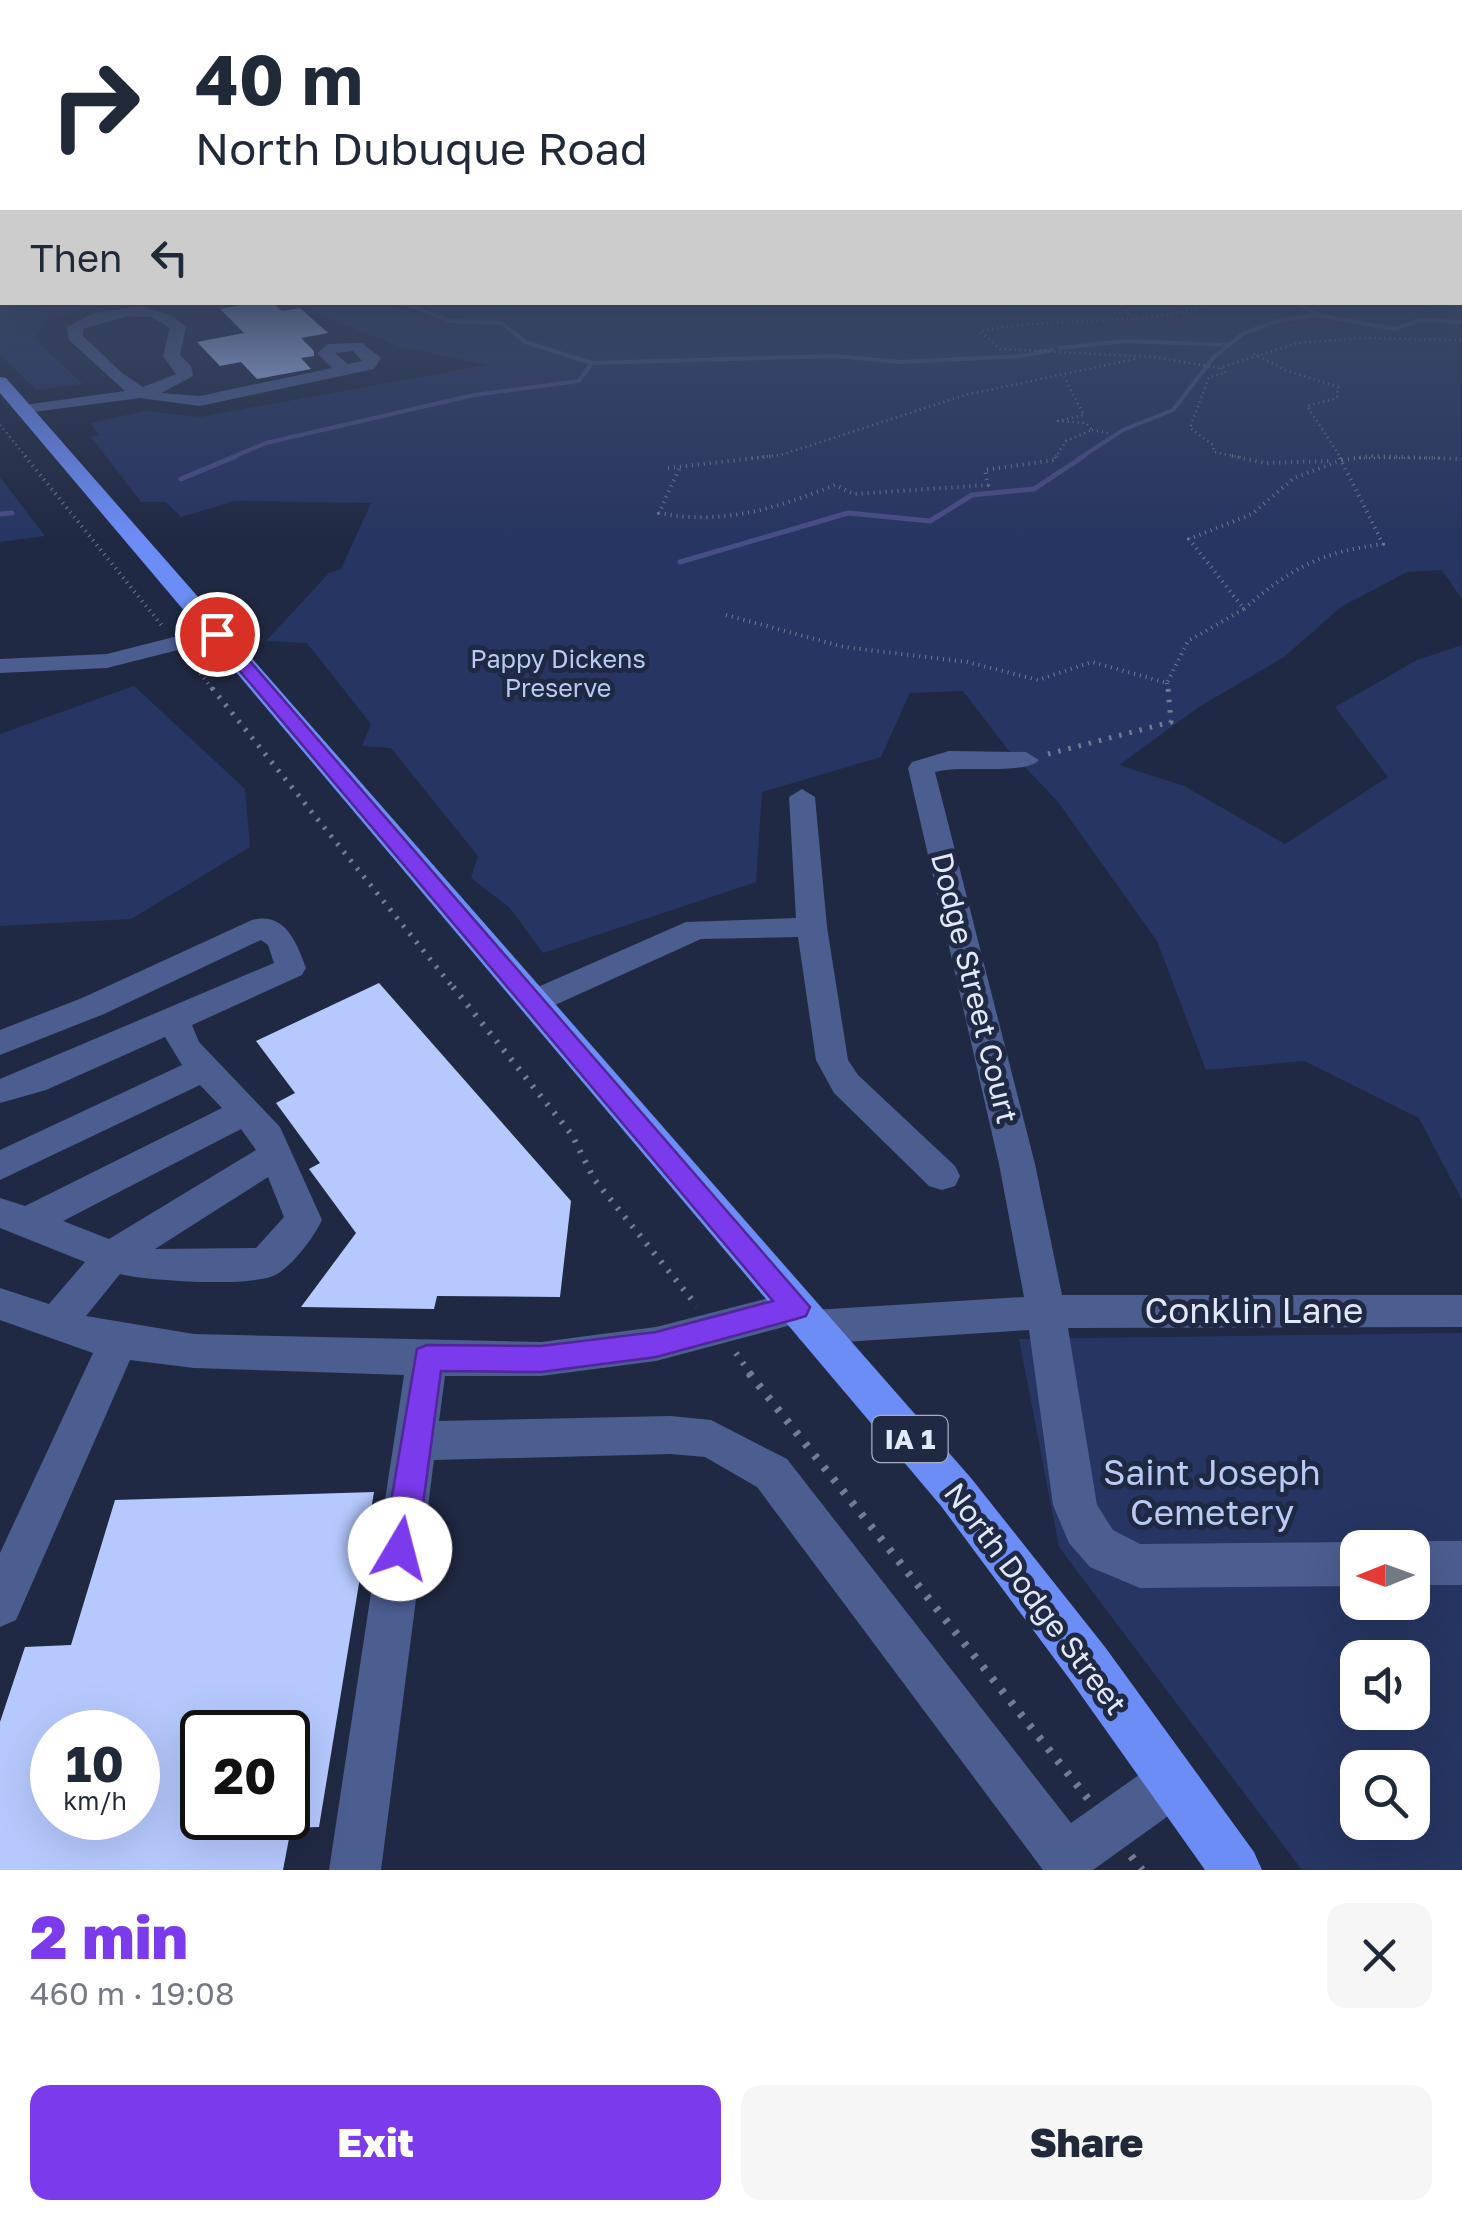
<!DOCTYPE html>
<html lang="en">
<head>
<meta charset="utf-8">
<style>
	:root { --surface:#fff; --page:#f6f6f7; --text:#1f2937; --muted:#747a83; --accent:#7c3aed }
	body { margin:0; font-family:"Golos Text",sans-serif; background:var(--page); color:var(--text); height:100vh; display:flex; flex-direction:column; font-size:38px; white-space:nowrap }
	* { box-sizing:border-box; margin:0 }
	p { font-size:32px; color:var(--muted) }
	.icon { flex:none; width:55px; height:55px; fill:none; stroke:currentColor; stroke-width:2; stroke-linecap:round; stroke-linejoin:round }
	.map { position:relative; height:1870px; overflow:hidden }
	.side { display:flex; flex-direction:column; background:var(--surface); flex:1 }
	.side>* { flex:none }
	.hud { position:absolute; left:0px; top:0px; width:1462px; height:305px; box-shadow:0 10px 40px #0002; background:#fff; color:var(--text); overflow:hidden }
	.needle { width:65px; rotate:269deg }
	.controls { position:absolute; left:1340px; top:1530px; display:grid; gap:20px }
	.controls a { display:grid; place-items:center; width:90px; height:90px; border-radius:20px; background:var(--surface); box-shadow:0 10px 40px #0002; font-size:50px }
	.speed { position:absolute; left:30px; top:1710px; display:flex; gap:20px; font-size:50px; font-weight:700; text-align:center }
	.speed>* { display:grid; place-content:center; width:130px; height:130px; border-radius:50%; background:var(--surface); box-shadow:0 10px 40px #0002; line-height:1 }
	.speed small { font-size:25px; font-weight:400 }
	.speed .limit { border:5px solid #111; border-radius:15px; background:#fff; color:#111 }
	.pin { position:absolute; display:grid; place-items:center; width:85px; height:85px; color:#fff; margin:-42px; border:5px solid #fff; border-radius:50%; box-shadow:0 2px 10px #0007 }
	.me { position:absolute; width:110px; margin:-55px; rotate:8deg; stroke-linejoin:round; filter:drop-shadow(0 0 8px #0008) }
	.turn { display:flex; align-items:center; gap:35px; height:210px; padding:0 30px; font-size:45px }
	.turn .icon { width:130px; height:130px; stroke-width:2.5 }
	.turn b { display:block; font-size:70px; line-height:85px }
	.then { display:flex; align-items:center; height:95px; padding:0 30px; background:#0003; gap:20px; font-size:38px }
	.round { display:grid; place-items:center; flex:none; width:105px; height:105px; border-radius:20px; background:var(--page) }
	.headline { display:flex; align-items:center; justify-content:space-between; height:170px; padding:0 30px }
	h1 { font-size:60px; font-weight:800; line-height:75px; color:var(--accent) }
	.primary-button { display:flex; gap:20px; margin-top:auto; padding:20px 30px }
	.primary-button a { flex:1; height:115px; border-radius:20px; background:var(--accent); color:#fff; font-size:40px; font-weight:800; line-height:115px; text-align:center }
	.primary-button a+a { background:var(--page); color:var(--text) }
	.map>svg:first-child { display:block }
</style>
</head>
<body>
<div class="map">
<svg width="1462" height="1870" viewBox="0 0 1462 1870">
	<rect width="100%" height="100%" fill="#202943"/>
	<path fill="#273562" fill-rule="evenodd" d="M0 277 2 302 144 303 104 305 45 321 35 340 83 384 36 390 0 354Z
		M1460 277 1462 599 1442 570 1407 572 1341 607 1284 657 1199 707 1119 765 1184 786 1285 844 1388 777 1335 707 1417 660 1462 645V1200L1419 1118 1304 1061 1206 1070 1157 941 1058 802 1006 747 963 691 910 693 881 757 762 792 756 882 543 953 510 908 471 878 478 856 391 748 362 746 371 724 307 643 266 641 329 573 341 569 371 503 235 501 181 517 166 502H141L91 437 99 435 90 423 145 411 200 417 486 365 401 347 291 303H389L424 315 431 302H1460Z
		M0 477 45 536 0 542Z
		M134 686 245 789 250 847 131 919 0 926V734Z
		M1462 1333V1870H1302L1059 1547 1019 1339ZM1358 1548H1412V1602H1358ZM1358 1658H1412V1712H1358ZM1358 1768H1412V1822H1358Z"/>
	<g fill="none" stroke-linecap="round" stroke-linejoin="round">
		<path stroke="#494d86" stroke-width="4" d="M401 302 449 321 502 323 525 342 592 363 835 356 900 362 1021 356 1052 350
			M1295 302 1317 315 1394 329 1422 320 1462 322
			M1060 348 1125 341 1229 345
			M230 458 266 443 474 395 579 381 592 363
			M1080 458 1123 430 1173 410 1214 357 1244 333 1277 321 1317 315"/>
		<path stroke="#494d86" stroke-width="5" d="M181 479 236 456
			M0 514 12 513
			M680 562 848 513 930 521 972 495 1034 489 1084 456"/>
	</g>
	<path fill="#b6c9fe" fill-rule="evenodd" d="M257 302H272L282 311 300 308 328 333 301 338 314 351V356L301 358 311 369 257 379 241 362 220 366 197 342 244 333 220 309Z
		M379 983 571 1201 560 1297 437 1296 434 1309 301 1307 356 1233 309 1169 320 1163 276 1103 295 1093 256 1041Z
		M374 1492 319 1827 291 1828 283 1870H0V1722L25 1647 71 1645 115 1500ZM52 1732H138V1818H52ZM202 1732H288V1818H202Z"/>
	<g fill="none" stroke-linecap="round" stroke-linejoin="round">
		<path stroke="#737c92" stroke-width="2.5" stroke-dasharray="1 4" stroke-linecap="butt" d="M1120 302 1132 318
			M1221 302C1143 329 1060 315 980 331L1000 349 1154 357 1219 368 1298 343 1363 338 1462 340
			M1254 354 1285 370 1338 387 1337 398 1307 406 1341 458
			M1222 368 1226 373 1209 377 1190 428 1213 445 1214 452 1244 458
			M0 425 27 458
			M1092 430 1108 433
			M752 458 781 455 965 395 1135 359
			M1055 458 1066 441 1092 430 1086 423 1058 421 1084 415 1064 377
			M1354 458H1443"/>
		<path stroke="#737c92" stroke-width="4" stroke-dasharray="1 5" stroke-linecap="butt" d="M25 456 163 627
			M1232 456 1265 463 1331 461
			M1342 460 1371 456 1462 459
			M668 468 773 456
			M679 469 659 513C722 526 777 508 835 485L854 494 988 485 985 470 1054 460 1057 456
			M1244 609C1291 568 1321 552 1383 544L1339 456
			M726 615 844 647 967 662 1038 680 1092 662 1167 683 1188 641 1244 609 1189 539 1252 514 1294 478 1342 460
			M189 659 214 691
			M1167 683 1168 691"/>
		<path stroke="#737c92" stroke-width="5" stroke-dasharray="2.5 8" stroke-linecap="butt" d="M212 688 455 990
			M1048 754 1171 722 1168 688"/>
		<path stroke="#737c92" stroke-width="6" stroke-dasharray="2.5 9" stroke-linecap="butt" d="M453 987 572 1135 594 1179 697 1306
			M736 1353 751 1375"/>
		<path stroke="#737c92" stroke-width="8" stroke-dasharray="4 11" stroke-linecap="butt" d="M749 1373 1089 1800
			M1131 1856 1142 1870"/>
		<path fill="#4c5d90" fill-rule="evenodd" d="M142 306 173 316 186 327 180 355 191 366 193 376 161 393 200 396 332 368 317 353 328 344 362 343 381 358 374 369 200 406 140 398 18 414 15 410 24 405 125 391 69 340 67 327 94 313ZM128 316 151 317 170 328 163 356 176 374 143 387 122 373 83 336V329ZM353 351 362 361 348 364 335 353Z
			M217 626 225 628 228 633 225 638 107 668 0 673V659L107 654Z
			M949 751 1026 752 1039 760C1024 776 961 764 935 772L1035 1164 1062 1295H1462V1327L1068 1328 1097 1505 1113 1530 1140 1544 1358 1542 1371 1548H1358V1586L1140 1588 1090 1567 1069 1543 1053 1505 1029 1330 813 1344 799 1339 795 1324 656 1361 541 1376H445L439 1421 671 1416 711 1420 787 1459 1071 1823 1153 1765 1171 1758 1189 1765 1196 1783 1189 1801 1093 1870H1043L757 1487 705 1457 671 1454 434 1460 381 1870H329L404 1375 194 1368 130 1360 16 1620 0 1627V1553L93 1353 0 1320V1288L49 1304 85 1262 0 1228V1198L25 1206 222 1108 200 1085 0 1180V1150L182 1065 165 1037 46 1090 0 1103V1079L274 963 268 945 261 940 104 1014 0 1055V1030L82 998 252 920C285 911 297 943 306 968L302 975 192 1025 199 1042 280 1127 322 1220C314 1237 293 1265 277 1274 255 1288 146 1281 120 1274L86 1316 194 1334 541 1342 656 1327 796 1291 810 1295 814 1310 1024 1297 999 1164 908 768 912 762ZM241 1129 256 1150 109 1239 63 1221ZM268 1177 284 1217 256 1248 155 1249Z
			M802 789 815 797 827 927 848 1060 858 1075 955 1166 960 1176 955 1186 942 1190 929 1186 834 1093 816 1060 798 937 701 939 544 1010 533 1013 522 1010 517 1002 522 994 686 922 796 918 789 797Z
			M1412 1541H1462V1585H1412V1548H1396Z"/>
		<path fill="#6c8df6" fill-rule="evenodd" d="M0 377 6 378 971 1478 1105 1647 1254 1852 1262 1870H1205L1071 1681 941 1506 0 393Z"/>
	</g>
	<linearGradient id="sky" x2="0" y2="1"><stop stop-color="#121725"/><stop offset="0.51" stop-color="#3c4966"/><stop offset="1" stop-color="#3c4966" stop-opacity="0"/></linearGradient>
	<rect width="1462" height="539" fill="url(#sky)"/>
	<path fill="#7c3aed" stroke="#51269a" stroke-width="2.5" d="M217 628 223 630 810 1307 806 1316 796 1319 656 1357 541 1372 441 1371 417 1549 412 1561 400 1566 388 1561 383 1549 417 1349 427 1345 541 1346 656 1332 773 1301 211 637V630Z"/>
	<g text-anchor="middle" stroke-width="10" stroke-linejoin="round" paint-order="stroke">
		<g font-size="25" fill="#b9caf5" stroke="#202943">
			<text x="558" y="668">Pappy Dickens<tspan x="558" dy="29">Preserve</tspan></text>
		</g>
		<rect fill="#202943" stroke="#a7afc2" stroke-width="2.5" x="872.5" y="1416" width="75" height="46" rx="8"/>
		<g font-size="28" font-weight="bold" fill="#e1e8f9">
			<text x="910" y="1449">IA 1</text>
		</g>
		<g font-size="30" fill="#e1e8f9" stroke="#202943">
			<text transform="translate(974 988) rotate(76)" y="10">Dodge Street Court</text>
			<text transform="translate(1035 1599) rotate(53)" y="10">North Dodge Street</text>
		</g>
		<g font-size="35" fill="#e1e8f9" stroke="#202943">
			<text x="1254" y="1323">Conklin Lane</text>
		</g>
		<g font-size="35" fill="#b9caf5" stroke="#202943">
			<text x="1212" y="1485">Saint Joseph<tspan x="1212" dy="40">Cemetery</tspan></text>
		</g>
	</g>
</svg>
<div class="controls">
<a><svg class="needle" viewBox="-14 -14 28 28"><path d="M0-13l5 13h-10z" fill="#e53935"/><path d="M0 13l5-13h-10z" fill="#747a83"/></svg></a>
<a><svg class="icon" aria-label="sound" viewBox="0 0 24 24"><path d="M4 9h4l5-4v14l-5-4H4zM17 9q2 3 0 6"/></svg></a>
<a><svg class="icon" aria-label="search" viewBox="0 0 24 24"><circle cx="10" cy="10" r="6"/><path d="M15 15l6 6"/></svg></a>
</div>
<div class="speed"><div>10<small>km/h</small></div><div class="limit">20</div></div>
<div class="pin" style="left:217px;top:634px;background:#d93025"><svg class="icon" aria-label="arrive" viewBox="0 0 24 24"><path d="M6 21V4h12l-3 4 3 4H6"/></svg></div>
<svg class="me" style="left:400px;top:1549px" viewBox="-20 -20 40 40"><circle r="19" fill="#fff"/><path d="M0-13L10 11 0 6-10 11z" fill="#7c3aed"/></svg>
<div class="hud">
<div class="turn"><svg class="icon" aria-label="right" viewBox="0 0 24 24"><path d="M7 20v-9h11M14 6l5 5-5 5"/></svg><div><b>40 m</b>North Dubuque Road</div></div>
<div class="then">Then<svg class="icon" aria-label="left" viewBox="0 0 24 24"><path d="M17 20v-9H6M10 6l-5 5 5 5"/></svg></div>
</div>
</div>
<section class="side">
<div class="headline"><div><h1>2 min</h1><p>460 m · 19:08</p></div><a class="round"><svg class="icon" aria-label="close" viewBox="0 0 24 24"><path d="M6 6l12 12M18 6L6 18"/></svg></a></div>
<div class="primary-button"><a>Exit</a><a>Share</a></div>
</section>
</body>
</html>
